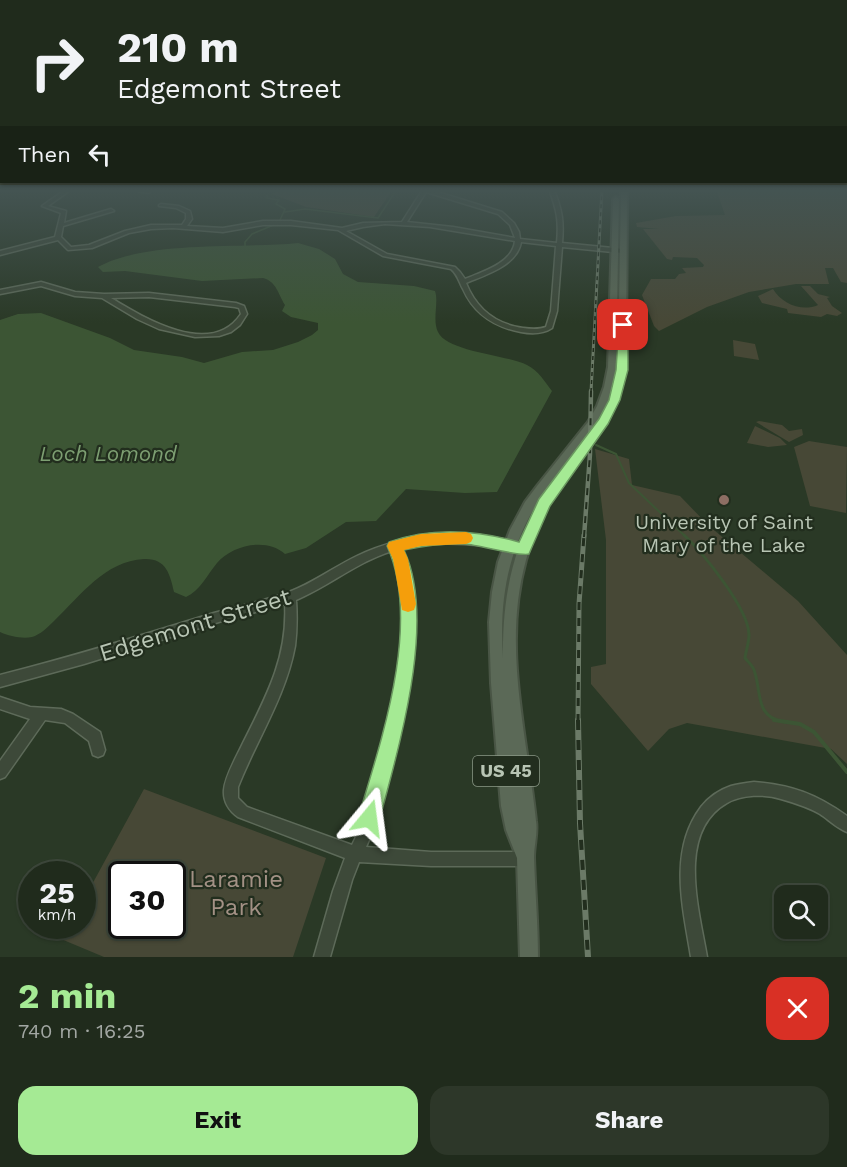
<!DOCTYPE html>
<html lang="en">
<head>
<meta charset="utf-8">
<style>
	:root { --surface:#202b1c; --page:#2d3729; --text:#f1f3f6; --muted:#a2a7a3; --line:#3d473b; --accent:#a5ea94 }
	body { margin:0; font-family:"Work Sans",sans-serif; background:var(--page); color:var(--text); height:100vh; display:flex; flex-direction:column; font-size:22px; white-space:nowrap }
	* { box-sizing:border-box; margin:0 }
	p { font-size:20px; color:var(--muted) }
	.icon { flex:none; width:33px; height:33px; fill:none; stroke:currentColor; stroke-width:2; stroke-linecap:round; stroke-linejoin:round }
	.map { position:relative; height:957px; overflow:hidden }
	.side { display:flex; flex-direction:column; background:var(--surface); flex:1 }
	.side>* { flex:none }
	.hud { position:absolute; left:0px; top:0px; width:848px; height:183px; box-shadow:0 2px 4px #0004,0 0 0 2px var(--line); background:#202b1c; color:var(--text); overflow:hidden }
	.controls { position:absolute; left:774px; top:885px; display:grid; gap:12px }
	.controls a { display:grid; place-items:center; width:54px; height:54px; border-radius:12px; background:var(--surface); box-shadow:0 2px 4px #0004,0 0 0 2px var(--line); font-size:30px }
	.speed { position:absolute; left:18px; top:861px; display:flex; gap:12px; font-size:30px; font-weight:700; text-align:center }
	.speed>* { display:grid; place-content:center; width:78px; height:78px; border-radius:50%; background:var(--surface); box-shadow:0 2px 4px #0004,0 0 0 2px var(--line); line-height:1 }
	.speed small { font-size:15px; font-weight:400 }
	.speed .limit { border:3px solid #111; border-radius:9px; background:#fff; color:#111 }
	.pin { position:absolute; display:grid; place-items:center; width:51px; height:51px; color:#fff; margin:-26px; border-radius:12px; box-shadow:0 3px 9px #0006 }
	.me { position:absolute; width:66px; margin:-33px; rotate:16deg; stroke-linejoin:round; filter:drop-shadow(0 0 4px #0008) }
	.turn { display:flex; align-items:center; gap:21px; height:126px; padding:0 18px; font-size:27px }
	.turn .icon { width:78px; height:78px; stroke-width:2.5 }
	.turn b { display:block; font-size:42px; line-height:51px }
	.then { display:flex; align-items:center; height:57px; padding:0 18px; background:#0003; gap:12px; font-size:22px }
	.round { display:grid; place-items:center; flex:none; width:63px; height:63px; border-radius:18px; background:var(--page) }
	.summary { display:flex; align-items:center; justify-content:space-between; height:102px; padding:0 18px }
	h1 { font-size:36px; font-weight:700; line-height:45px; color:var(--accent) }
	.cta { display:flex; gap:12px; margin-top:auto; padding:12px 18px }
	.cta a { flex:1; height:69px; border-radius:18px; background:var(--accent); color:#111; font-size:24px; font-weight:700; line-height:69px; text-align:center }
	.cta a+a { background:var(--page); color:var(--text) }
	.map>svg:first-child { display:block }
</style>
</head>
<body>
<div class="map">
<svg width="847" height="957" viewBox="0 0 847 957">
	<rect width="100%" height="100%" fill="#2a3926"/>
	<path fill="#474836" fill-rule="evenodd" d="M283 189H393L374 217 306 207 272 194Z
		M716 189H847V283L841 282 833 268H825L829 284H796L749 292 707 307 659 331 654 326 642 295 651 279H675L679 274 686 273 682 268 703 267 704 265 697 258 673 257 672 260 667 259 643 229H659L637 227 636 223 676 216 725 215Z
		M801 286H810L818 294 830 297 827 298 832 306 842 313 837 316 827 314 821 317 788 313 787 309 762 303 758 296 773 289C782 304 802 312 818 305Z
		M733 340 755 344 759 360 734 356Z
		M759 421 782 425 789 431 802 429 803 435 789 442 756 422Z
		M755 426 780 438 787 445 768 447 747 443Z
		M809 441 847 447 846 513 810 506 794 447Z
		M595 449 629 459 632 485 680 496 708 525 798 601 847 655V764L831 749 687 723 669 729 648 751 591 684V667L606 664V540Z
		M144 789 326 858 293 957H104L61 939 69 926H82L83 901ZM122 874H172V926H122Z"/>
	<path fill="#3c5534" d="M298 243 319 249 335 259 343 274 358 282 414 286 435 291C439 302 432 320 438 332 447 352 508 355 527 365 539 371 544 381 552 391L497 492 465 493 406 489 376 521 346 522 306 548 285 554C267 537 232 545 217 563 207 575 200 591 186 597L174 592C170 574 166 558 144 559 105 561 81 595 54 621 49 626 40 635 32 637 22 639 9 636 0 632V320L18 314 41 313 110 338 134 350 182 357 204 363 242 352 273 350 298 342 312 335 318 330V323L291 317 282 311 285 305C278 294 277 282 263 278L202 281 125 271 103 272 98 267C147 240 241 249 298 243Z"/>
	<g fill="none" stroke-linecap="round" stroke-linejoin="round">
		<path stroke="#3c5534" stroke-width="1.5" d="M267 195V198L279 200 276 204 285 209 280 220
			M285 212 305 209 378 218 397 189
			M245 246V242L252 234 276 224"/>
		<path stroke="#3c5534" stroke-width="2" d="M596 445 616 454 629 483 686 537"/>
		<path stroke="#3c5534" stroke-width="3" d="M684 535C703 553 749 609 749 635 749 642 746 651 745 658 748 662 753 666 754 670 762 691 754 717 784 722"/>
		<path stroke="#3c5534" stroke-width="4" d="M774 720 800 724 814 732 847 772"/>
		<defs>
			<path id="minor" d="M66 189H72L48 206 66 211 64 223 111 209 114 211 63 226 61 237 71 247 89 245 125 231 151 225H182L186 219V213L176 208 159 206V205L161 204 179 206 190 211 192 219 187 226 223 228 263 221H291L342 228 363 223 402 222 423 189H428L502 212 514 223 519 232 520 239 557 243C559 220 557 211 549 189H554C562 211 564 220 562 243L623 249 626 251 623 253 562 247 557 311 552 328C543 334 532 334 521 332 494 327 474 314 463 289 459 282 458 275 451 269L383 256 338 230 291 225H263L223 232 173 228 151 229 129 233 92 248 68 250 58 240 0 255V251L55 237 61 213 42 206ZM426 192 498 214 510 225 515 238 453 227 407 222ZM385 224 430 227 515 241C513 263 482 272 465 279L460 272 455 267 387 254 346 231 363 227ZM521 242 556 246 551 311 546 327C538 330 531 329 523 328 495 324 476 308 466 283 485 275 517 266 521 242Z
				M127 189H141L150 192 148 193Z
				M41 282 75 292 104 294 149 293 236 303 244 306 247 314 240 325 231 332 219 336 195 337 159 329 137 319 102 298 75 296 41 286 0 294V290ZM149 297 235 307 239 308 241 314C211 359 144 318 111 298Z
				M440 534 482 536 523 545 527 546 528 549 527 552 523 553C482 543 443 540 401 548 404 557 408 565 410 574 425 641 405 713 387 777 381 801 376 825 366 847L431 852H526L531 854 533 859 531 864 526 866H431L359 862 352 880 330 957H314L333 891 345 858 238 817C229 811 223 801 224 790 225 776 237 756 243 743 266 697 288 657 285 604L222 621 84 664 0 687V675C72 657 143 635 214 613 239 606 265 601 289 592 313 583 334 567 357 556 384 543 411 537 440 534ZM392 551C394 558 397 565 399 573 416 639 392 717 373 780 367 802 363 825 352 845L247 807 238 798V787C256 741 286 696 295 646 297 630 297 615 296 600 329 586 357 562 392 551Z
				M0 697 30 707 61 709 73 714 100 732 105 750 103 755 98 757 93 755 89 741 65 723 45 720 5 777 0 779V761L30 719 0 709Z
				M754 782C792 785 816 794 847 816V832C837 828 829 820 820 814 808 807 795 803 781 799 765 794 742 794 727 803 676 832 699 910 707 957H691C683 908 668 851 701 807 708 798 719 790 731 786 738 784 746 783 754 782Z"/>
			<path id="major" d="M621 189H627L626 364C618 420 585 449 556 494 542 514 533 536 526 560 502 646 527 735 536 821 538 833 534 845 534 857 535 890 538 924 538 957H520L517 858 506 830 501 806 491 683 489 622 492 592 498 562 510 530 525 502 537 486 588 422 597 406 604 387 608 367 613 199 616 197 619 199 616 367 613 386 618 364ZM558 474C516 531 502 588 503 658 498 586 513 530 558 474Z"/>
		</defs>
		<use href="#minor" stroke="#5d6a59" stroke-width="3"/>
		<use href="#major" stroke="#495545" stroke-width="4"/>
		<use href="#minor" fill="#3d4939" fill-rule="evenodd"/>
		<use href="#major" fill="#5b6957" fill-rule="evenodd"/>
		<defs>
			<path id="rail-far3" d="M591 392 602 189"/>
			<path id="rail-far2" d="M584 537 590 454 591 391"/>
			<path id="rail-far1" d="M578 722 579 604 584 535"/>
			<path id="rail" d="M578 720 580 823 588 957"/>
		</defs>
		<use href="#rail-far3" stroke="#6b7a67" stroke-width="3"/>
		<use href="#rail-far2" stroke="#6b7a67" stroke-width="4.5"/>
		<use href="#rail-far1" stroke="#6b7a67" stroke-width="5"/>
		<use href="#rail" stroke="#6b7a67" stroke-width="6"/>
		<use href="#rail-far3" stroke="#222e1e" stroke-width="1.5" stroke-dasharray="4" stroke-linecap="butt"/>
		<use href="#rail-far2" stroke="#222e1e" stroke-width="2" stroke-dasharray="7" stroke-linecap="butt"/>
		<use href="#rail-far1" stroke="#222e1e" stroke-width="3" stroke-dasharray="8" stroke-linecap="butt"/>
		<use href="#rail" stroke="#222e1e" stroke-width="4" stroke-dasharray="10" stroke-linecap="butt"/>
	</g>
	<linearGradient id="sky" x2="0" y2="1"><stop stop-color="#171f15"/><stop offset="0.59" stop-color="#445452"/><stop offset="1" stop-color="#445452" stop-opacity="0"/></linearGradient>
	<rect width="847" height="323" fill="url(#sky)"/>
	<path fill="#a5ea94" stroke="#6b9860" stroke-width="1.5" d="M619 323 628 325V370L620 400 608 424 550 506 529 554C521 557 479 545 465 544 445 543 424 546 404 550 437 620 399 746 380 818L377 825 369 828 361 825 358 818C381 741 422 623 387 546L389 542C431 527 477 530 519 542L539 499 599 419 609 400 616 370Z"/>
	<path fill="#f59e0b" d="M466 532 471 534 473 538 471 542 466 544 421 546 404 550 408 559 416 604 414 610 408 612 402 610 393 559 387 546 389 542 421 534Z"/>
	<circle fill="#8d6e63" stroke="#222e1e" stroke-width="2" cx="724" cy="500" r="6"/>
	<g text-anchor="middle" stroke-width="4.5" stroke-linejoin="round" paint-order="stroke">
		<rect fill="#222e1e" stroke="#8b9887" stroke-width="1.5" x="473" y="756" width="66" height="30" rx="4.5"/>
		<g font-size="18" font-weight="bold" fill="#b8c5b4">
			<text x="506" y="777">US 45</text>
		</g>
		<g font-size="20" fill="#b8c5b4" stroke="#222e1e">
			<text x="724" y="529">University of Saint<tspan x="724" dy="23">Mary of the Lake</tspan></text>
		</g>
		<g font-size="21" font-style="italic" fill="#7d9f72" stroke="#222e1e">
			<text x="108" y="461">Loch Lomond</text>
		</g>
		<g font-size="24" fill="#b8c5b4" stroke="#222e1e">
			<text transform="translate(195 625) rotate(-17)" y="8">Edgemont Street</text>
		</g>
		<g font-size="24" fill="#a39185" stroke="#222e1e">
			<text x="236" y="887">Laramie<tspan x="236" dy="28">Park</tspan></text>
		</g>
	</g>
</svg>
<div class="controls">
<a><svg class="icon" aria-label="search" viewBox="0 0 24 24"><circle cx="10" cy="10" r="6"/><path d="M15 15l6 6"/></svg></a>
</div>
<div class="speed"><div>25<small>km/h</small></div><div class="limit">30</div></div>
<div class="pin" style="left:623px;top:325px;background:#d93025"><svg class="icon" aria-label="arrive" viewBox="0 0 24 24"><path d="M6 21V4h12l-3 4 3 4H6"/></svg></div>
<svg class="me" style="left:369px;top:818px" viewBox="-20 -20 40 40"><path d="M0-17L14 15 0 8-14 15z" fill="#a5ea94" stroke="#fff" stroke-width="4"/></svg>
<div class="hud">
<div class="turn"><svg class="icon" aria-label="right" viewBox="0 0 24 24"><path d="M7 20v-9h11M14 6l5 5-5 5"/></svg><div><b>210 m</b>Edgemont Street</div></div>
<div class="then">Then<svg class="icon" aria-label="left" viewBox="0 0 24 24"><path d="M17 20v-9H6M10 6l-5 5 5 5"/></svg></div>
</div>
</div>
<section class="side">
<div class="summary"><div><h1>2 min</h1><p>740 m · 16:25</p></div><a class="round" style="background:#d93025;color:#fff"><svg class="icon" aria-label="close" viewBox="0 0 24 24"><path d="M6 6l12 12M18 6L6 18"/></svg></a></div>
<div class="cta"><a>Exit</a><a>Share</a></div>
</section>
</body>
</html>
